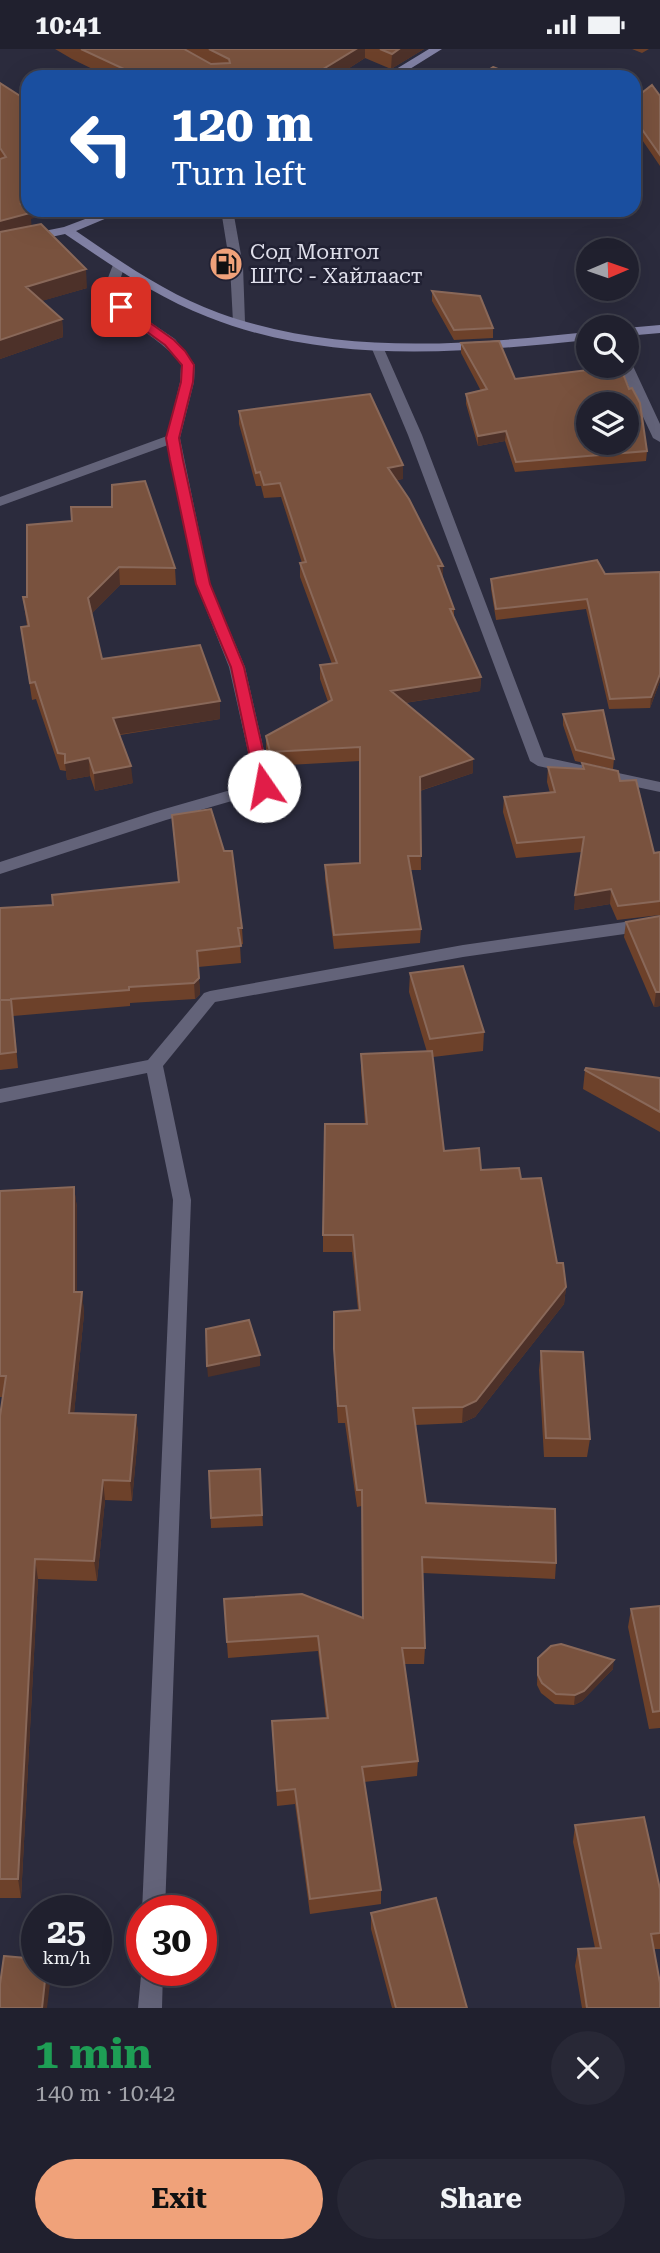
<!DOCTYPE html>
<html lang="en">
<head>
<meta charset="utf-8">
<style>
	:root { --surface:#20202e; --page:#282836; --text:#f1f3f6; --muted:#a2a3aa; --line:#3d3e4a; --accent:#f0a27a }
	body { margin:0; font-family:"Roboto Serif",serif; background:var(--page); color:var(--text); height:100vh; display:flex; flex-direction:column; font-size:26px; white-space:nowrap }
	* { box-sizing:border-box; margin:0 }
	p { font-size:23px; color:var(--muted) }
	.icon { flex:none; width:38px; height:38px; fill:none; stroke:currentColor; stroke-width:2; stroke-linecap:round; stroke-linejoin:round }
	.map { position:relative; height:1959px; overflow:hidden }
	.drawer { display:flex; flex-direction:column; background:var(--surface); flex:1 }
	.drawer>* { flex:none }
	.banner { position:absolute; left:21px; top:21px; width:620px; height:147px; border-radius:21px; box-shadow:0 7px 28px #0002,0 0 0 2px var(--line); background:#1a4fa0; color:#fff; overflow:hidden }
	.needle { width:46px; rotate:88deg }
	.fabs { position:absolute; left:576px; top:189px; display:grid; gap:14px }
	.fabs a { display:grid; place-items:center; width:63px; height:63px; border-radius:50%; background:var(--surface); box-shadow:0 7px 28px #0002,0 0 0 2px var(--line); font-size:35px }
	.speed { position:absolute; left:21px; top:1846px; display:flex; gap:14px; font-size:35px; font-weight:700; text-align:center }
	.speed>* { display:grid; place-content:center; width:91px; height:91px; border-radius:50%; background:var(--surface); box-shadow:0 7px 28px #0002,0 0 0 2px var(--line); line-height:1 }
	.speed small { font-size:18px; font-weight:400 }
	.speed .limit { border:10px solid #d22; background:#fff; color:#111 }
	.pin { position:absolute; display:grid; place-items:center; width:60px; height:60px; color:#fff; margin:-30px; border-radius:14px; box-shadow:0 4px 10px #0006 }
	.me { position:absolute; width:77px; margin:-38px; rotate:348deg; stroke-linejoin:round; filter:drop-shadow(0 0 5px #0008) }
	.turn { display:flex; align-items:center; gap:24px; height:147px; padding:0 35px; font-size:32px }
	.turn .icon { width:91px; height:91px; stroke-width:2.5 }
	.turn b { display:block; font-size:49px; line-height:60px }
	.round { display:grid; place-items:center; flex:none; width:74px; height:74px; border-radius:37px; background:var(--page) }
	.overview { display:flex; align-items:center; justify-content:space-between; height:119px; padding:0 35px }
	h1 { font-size:42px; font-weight:700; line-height:52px; color:#1e9e55 }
	.action { display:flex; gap:14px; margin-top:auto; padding:14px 35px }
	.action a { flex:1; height:80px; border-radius:42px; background:var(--accent); color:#111; font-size:28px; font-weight:700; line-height:80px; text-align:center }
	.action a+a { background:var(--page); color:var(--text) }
	.status { display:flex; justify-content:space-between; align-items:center; height:49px; padding:0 35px; background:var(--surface); direction:ltr }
	.status svg { height:19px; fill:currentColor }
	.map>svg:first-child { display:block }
</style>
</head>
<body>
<div class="status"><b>10:41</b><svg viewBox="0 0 49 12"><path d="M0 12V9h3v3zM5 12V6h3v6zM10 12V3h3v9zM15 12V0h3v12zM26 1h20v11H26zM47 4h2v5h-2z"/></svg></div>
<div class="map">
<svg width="660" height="1959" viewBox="0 0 660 1959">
	<rect width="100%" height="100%" fill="#2b2b3d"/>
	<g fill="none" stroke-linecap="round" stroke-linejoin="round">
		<path fill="#636379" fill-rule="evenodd" d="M221 161H233L243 217 245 273 239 277 233 273 230 217Z"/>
		<path fill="#636379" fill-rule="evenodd" d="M119 212 125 216 117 240 118 247 125 256 175 290 195 316 194 333 180 389 210 535 245 618 272 737 270 741 166 771 0 825V813L154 763 255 734 229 618 196 535 168 396 0 457V448L167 387 180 333 181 316C168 292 106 263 105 243 105 234 110 224 113 216Z
			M378 296 384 300 422 386 544 708 660 733V743L538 717 530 712 408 386 372 300Z
			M626 313 633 317 660 375V393L653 389 619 317H626Z
			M660 868V880L463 908 215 953 163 1017 191 1151 165 1862 142 1863 173 1151 147 1024 0 1054V1040L148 1011 204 944 210 942 463 896Z
			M142 1916V1922H163L162 1959H138Z"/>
		<path fill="#8181a4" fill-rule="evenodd" d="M429 0H442L397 28H383Z
			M109 161H126L76 182C121 213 167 245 219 264 339 307 464 296 588 283V291C461 304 329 316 208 268 156 248 111 216 65 185L0 199V191L64 178Z
			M660 276V284L626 287V279Z"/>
	</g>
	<path fill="#6d412a" d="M55 0H424L391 20 365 9 335 28H109L72 10Z
		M632 0H649L642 4Z
		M0 34 31 177 87 239 41 252 62 270 63 288 0 310Z
		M660 47V117L634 79V50Z
		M432 242 493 279V289L454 291 432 252Z
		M461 294 515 330 647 402 646 412 515 423 505 392 478 397 466 355V345L481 342 461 304Z
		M239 362 403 430 396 431 443 529 454 560V569L481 628 480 642 405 654 473 710V724L420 742 421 821H410L421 880 420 894 334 900 325 830V816L360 814V712L270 717 266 700V687L328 653 320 630V616L332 615 300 528V514H302L281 448 264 449 261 437H256L239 375Z
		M72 472 175 519 176 536H120L92 564 102 610 220 652V670L120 686 133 734 95 742 90 727 67 731 66 722 60 721 36 650 32 651 21 578 27 577 23 548H27Z
		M597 511 660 632 650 659 609 660 586 560 496 571 491 540V530Z
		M563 665 614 710 613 720 575 712 563 676Z
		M582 714 620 732 654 804 660 803V866L617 871 610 855 574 861 582 803 516 809 503 763 504 748 550 744 547 733 548 718 582 720Z
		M172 766 242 879 243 895 240 896 241 914 198 918 200 945 195 950 130 954V957L13 967 18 1019 0 1021V859L53 856 178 833Z
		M660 867V957L654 958 624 888 626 873Z
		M410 924 484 983 483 1002 433 1008 444 1102 481 1121 521 1130 557 1214 566 1238 564 1255 475 1368 462 1374 415 1376 426 1454 556 1514 555 1530 423 1524 425 1599 424 1615H404L418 1712 417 1727 364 1733 381 1841V1855L310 1865 295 1755 277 1757 272 1672 326 1669 318 1602 228 1609 224 1550 363 1569 362 1457 357 1458 345 1374H338L334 1317V1263L358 1261 352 1203H323V1186L365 1075 361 1022V1005L427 1003 409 943Z
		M585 1021 660 1029V1083L583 1040Z
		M74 1138 77 1159V1243H82L84 1265 74 1364 136 1366 138 1386 132 1452 105 1451 97 1532 38 1530 21 1849H0V1367L3 1348H0V1142Z
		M541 1302 590 1390 587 1408H544L539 1321Z
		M260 1420 263 1477 211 1479 209 1422Z
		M660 1557V1679L649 1680 628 1578 631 1560Z
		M538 1609 613 1620 582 1652 574 1656 555 1655 541 1644 537 1636Z
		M575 1776 660 1840V1900H654L660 1959H582L575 1917 578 1900 595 1899 573 1793Z
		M371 1864 467 1959H392L371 1880Z"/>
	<path fill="#4d3129" d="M356 0H365V9L335 28H310Z
		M399 0H424L391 20 392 5Z
		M28 152V161H57L31 170 32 182 0 190V172L21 155Z
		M86 220 87 239 28 256 26 238Z
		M62 270 63 288 0 310V291Z
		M506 382 505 392 478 397V387Z
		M403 416V430L388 432V419Z
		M438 517H443V530Z
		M119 518 120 536 90 566 88 549Z
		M660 625V632L650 659 651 648Z
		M481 628 480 642 391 656V642Z
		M220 652V670L115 686 113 669Z
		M89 709 90 727 67 731 65 714Z
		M473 710V724L419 742 420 728Z
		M131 717 133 734 95 742 94 724Z
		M611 840 610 855 574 861 575 846Z
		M199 929 200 945 195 950 194 934Z
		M656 943H660V957L654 958Z
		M74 1138 77 1159V1264L74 1243Z
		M566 1238 564 1255 475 1368 462 1374 463 1358Z
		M82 1243 84 1265 72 1385 69 1364Z
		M260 1306V1317L208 1328 207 1317Z
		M136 1366 138 1386 132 1452 130 1432Z
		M103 1431 105 1451 97 1532 94 1512Z
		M35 1510 38 1530 21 1849 18 1830Z
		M614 1611 613 1620 582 1652 574 1656 575 1646Z
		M46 1922H49L51 1927 47 1959H42Z"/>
	<path fill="#79523e" stroke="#896859" stroke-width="2" fill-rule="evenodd" d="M81 0H184L211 15 230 14 229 10 209 0H356L310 28H141Z
		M380 0H399L392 5Z
		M493 18 518 28H478Z
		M0 34 28 52V152L21 155 30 164 0 172V110L6 108 0 99Z
		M652 36 660 47V106L634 69V50Z
		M41 175 86 220 26 238 62 270 0 291V183Z
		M432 242 480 247 493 279 454 281Z
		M499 292 515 330 620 317 629 340 632 339 640 354 647 402 516 413 506 382 478 387 466 345 487 340 461 294ZM588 355H626V394H588Z
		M370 345 403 416 388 419 409 450 443 517H438L454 560H450L481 628 391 642 473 710 420 728 421 807H408L421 880 334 886 325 816 360 814V698L270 703 266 687 332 651 320 616 337 614 300 514 306 513 280 434 264 436 260 423 256 424 239 362Z
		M145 432 175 519 119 518 88 549 102 610 200 596 220 652 113 669 131 717 94 724 89 709 65 714V705L58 704 35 633 30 634 21 578 29 577 23 548H27V476L72 472 71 458H112V436Z
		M597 511 605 525 660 523V625L651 648 610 650 587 550 496 560 491 530Z
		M603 661 614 710 576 701 563 665Z
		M582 714 618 722 620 732 636 731 654 804 660 803V852L618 857 611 840 575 846 584 788 517 794 504 748 555 743 548 718 584 720Z
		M211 760 224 802H232L242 879H238L241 897 197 902 199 929 194 934 129 938V941L11 950 16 1003 0 1005V951H10H0V859L53 856 52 846 179 833 172 766Z
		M660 867V943H656L626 873Z
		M463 917 484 983 430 990 410 924Z
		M432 1002 444 1102 479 1099 481 1121 519 1119 521 1130 541 1129 557 1214H563L566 1238 476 1352 463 1358 413 1359 426 1454 555 1460 556 1514 422 1508 425 1599H402L418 1712 362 1718 381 1841 310 1850 295 1740 277 1742 272 1672 328 1669 318 1587 227 1593 224 1550 302 1545 363 1569 362 1441H357L346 1357H338L334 1300V1263L360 1261 353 1186H323L325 1075H367L361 1005Z
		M586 1019 660 1029V1063L585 1021Z
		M74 1138V1243H82L69 1364 136 1366 130 1432 103 1431 94 1512 35 1510 18 1830H0V1367L6 1327H0V1142Z
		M249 1271 260 1306 207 1317 206 1280Z
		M541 1302 583 1303 590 1390 546 1389Z
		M260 1420 262 1466 211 1469 209 1422Z
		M660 1557V1662L653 1663 631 1560Z
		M561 1595 614 1611 584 1642 575 1646 556 1645 542 1634 538 1626V1609L551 1597Z
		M644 1768 660 1840V1884L651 1885 660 1934V1959H587L578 1900 601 1899 575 1776Z
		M436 1849 467 1959H396L371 1864Z
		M4 1907 37 1910V1922H46L42 1959H0V1935Z"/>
	<path fill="#e11d48" stroke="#92132f" stroke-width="2" d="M117 256H125L174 291 185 302 194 316 193 333 179 389 183 411 210 535 244 618 271 737 269 740 264 741 256 737 231 618 196 535 170 411 166 389 181 333 182 316 165 296 117 261Z"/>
	<defs>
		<symbol id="fuel-disc" viewBox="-11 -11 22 22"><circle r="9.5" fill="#f0a27a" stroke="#212133"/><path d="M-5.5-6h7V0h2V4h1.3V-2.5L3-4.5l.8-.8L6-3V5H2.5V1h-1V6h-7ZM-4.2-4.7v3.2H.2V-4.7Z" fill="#111"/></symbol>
	</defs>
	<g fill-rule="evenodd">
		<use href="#fuel-disc" x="207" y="196" width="38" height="38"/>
	</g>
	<g text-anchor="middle" stroke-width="5" stroke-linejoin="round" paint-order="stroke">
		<g font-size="21" fill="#dfdfeb" stroke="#212133" text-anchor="start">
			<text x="250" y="210">Сод Монгол<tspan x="250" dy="24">ШТС - Хайлааст</tspan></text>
		</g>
	</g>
</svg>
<div class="fabs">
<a><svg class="needle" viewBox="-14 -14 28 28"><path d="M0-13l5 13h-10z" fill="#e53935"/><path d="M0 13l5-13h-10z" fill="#a2a3aa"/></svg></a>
<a><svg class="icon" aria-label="search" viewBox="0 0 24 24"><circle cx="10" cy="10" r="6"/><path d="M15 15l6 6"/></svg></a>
<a><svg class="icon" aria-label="layers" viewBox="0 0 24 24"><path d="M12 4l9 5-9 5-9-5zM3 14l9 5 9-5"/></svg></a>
</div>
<div class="speed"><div>25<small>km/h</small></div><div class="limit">30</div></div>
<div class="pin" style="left:121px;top:258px;background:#d93025"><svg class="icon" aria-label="arrive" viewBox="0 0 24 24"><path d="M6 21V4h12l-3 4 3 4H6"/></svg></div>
<svg class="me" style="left:264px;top:737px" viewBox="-20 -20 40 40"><circle r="19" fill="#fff"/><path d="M0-13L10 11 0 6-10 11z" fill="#e11d48"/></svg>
<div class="banner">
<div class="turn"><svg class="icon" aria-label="left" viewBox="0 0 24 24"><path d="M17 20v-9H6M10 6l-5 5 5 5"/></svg><div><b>120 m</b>Turn left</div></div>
</div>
</div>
<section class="drawer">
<div class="overview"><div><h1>1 min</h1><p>140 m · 10:42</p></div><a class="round"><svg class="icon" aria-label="close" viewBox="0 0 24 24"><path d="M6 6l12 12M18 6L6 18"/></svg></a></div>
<div class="action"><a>Exit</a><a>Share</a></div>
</section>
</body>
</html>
